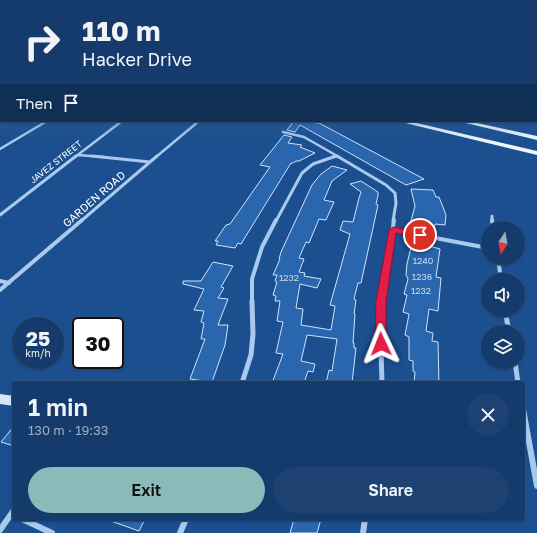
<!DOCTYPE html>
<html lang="en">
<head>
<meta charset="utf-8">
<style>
	:root { --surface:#143b6b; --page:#1d4271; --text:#f1f3f6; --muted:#9dadc1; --line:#33557e; --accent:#8bbbb9 }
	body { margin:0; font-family:"Golos Text",sans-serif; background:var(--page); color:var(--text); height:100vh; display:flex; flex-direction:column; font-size:15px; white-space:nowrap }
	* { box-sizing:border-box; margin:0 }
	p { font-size:13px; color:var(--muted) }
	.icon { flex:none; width:22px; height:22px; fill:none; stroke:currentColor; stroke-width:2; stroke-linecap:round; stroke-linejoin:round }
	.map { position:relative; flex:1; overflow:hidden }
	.panel { position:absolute; left:12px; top:381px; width:513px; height:140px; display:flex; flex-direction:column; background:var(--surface); border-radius:4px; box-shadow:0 1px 3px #0004,0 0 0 1px var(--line) }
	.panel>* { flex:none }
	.top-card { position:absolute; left:0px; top:0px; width:537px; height:122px; box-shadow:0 1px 3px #0004,0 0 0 1px var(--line); background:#143b6b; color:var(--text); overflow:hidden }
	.needle { width:26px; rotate:191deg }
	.buttons { position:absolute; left:481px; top:221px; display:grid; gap:8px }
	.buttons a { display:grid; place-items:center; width:44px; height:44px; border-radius:50%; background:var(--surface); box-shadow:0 1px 3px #0004,0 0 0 1px var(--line); font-size:20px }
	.speed { position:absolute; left:12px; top:317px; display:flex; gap:8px; font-size:20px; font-weight:700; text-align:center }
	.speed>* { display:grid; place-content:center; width:52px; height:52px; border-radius:50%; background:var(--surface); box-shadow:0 1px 3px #0004,0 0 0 1px var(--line); line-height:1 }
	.speed small { font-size:10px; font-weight:400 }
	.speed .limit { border:2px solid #111; border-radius:6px; background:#fff; color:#111 }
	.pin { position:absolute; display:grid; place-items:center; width:34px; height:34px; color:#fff; margin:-17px; border:2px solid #fff; border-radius:50%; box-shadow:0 1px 4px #0007 }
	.me { position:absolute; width:44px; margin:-22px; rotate:358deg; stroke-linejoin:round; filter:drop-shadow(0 0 3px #0008) }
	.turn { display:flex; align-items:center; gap:14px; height:84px; padding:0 16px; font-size:18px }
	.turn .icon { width:52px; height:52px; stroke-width:2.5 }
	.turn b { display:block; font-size:28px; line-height:34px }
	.then { display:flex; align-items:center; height:38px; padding:0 16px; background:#0003; gap:8px; font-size:15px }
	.round { display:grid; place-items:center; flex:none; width:42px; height:42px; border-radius:21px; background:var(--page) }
	.summary { display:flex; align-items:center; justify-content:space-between; height:68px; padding:0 16px }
	h1 { font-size:24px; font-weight:600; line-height:30px }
	.primary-button { display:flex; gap:8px; margin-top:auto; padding:8px 16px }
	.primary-button a { flex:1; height:46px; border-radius:24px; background:var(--accent); color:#111; font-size:16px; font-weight:600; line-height:46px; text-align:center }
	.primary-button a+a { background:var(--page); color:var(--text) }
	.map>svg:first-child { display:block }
</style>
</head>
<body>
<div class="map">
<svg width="537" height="533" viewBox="0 0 537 533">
	<rect width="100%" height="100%" fill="#1b4f8f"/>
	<path fill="#2a66ad" stroke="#cfe3fa" d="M294 121 319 123 424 179 406 185 300 125 295 132 287 130Z
		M284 135 292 137 288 143 302 145 300 147 315 153 299 161H296L293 163H291L241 244 238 243 235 248 216 245 218 241H215L226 225 230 224 270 167 260 165Z
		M332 166 347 170 332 181 324 200 334 202 326 220 319 219 309 243 306 242 299 258 304 259 299 272 305 273 304 276 321 279 317 288 300 284 296 308 303 309 301 325 331 330 335 306 330 305 350 234 340 230 343 221 353 222 359 198 361 192 350 184 361 181 378 192V195L376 204 378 205 361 283H358L354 299 356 300 354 314H355L353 343H354V348H356L352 383H326L329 370 332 371 337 339 307 335 301 361 315 364 313 372 308 371 304 383H272L283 354 276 353 283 322 277 321 280 301H275L276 296 273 295 277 282 275 281 277 275H273L280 259H279L281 252 312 185 321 174Z
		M411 189 433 190 436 197H439L446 215 445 225 435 224 434 228 410 224 415 206Z
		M416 242 440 249 436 277 441 278 438 311 429 309 426 331 433 333 432 341 438 342 439 383H414L415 372 413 371V361L409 360V337L405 335 409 314 403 312 407 295 404 294 408 279 406 275 407 264 412 243 415 244Z
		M213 262 233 266 221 287 224 288 218 298 228 299 218 325H228L225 345 212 382 190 379 205 339H201L204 323 201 322 204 311 194 310 204 289 183 284V281H201Z
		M14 426V446L1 442Z
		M109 519H145L139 531 108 520Z
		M294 519H321L317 533H290Z"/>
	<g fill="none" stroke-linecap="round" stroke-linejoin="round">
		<path stroke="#a9c9ee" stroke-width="2" d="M536 82 537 85"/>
		<path stroke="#a9c9ee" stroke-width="2.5" d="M283 132 304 137 339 157
			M0 149 47 121
			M78 155 103 157
			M75 157 122 121
			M156 157 199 121
			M333 157 337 156"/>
		<path stroke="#a9c9ee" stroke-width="3" d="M92 156 150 162
			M337 156 386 185 395 193 396 203 393 221
			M0 215 76 156
			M492 216V221
			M81 221 157 156
			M276 221 302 173 313 164 336 156"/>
		<path stroke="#a9c9ee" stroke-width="4" d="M492 220 493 228
			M393 230 488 248
			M498 258 501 280
			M0 281 9 283
			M0 290 82 220
			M252 302V279L262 247 276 220
			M382 302 394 220"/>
		<path stroke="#a9c9ee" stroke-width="5" d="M382 301 380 315 382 383
			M505 310 509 332
			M515 362 518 383
			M242 383 251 355 253 334 252 301"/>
		<path stroke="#a9c9ee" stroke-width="6" d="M523 409 537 486
			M22 519 52 533
			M0 530 14 510
			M180 533 186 519
			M363 533 365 519"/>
		<path fill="#d6e6fa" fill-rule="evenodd" d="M0 394 14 396V406L0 404Z"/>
		<path fill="#f0f6ff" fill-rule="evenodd" d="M397 121H408L537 151V155Z
			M457 121H468L537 136V140Z"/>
	</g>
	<linearGradient id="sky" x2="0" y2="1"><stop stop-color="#0f2b4f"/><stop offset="0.47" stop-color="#39639b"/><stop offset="1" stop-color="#39639b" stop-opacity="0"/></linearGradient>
	<rect width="537" height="141" fill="url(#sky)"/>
	<path fill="#e11d48" stroke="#92132f" d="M393 227 420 232 424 235 420 237 396 233 386 301V344L385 347 381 348 377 347 375 344 376 301 389 230Z"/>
	<g text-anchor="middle" stroke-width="4" stroke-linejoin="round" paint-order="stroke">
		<g font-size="9" fill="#fff" stroke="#1b4f8f">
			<text transform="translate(56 162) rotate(-38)" y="3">JAVEZ STREET</text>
		</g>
		<g font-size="9" fill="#cad9ea">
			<text x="423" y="264">1240</text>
			<text x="422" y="280">1236</text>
			<text x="289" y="281">1232</text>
			<text x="421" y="294">1232</text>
		</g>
		<g font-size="11" fill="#fff" stroke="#1b4f8f">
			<text transform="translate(94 199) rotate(-41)" y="4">GARDEN ROAD</text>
		</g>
	</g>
</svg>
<div class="buttons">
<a><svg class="needle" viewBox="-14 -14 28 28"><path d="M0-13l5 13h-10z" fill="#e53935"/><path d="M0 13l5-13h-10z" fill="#9dadc1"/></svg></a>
<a><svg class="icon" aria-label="sound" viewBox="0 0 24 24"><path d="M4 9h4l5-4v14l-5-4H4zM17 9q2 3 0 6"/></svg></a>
<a><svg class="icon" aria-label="layers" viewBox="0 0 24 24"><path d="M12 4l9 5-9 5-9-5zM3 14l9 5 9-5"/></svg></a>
</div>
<div class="speed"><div>25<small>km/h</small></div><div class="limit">30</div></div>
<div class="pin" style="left:420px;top:235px;background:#d93025"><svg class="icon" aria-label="arrive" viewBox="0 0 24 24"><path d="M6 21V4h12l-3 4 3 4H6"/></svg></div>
<svg class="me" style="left:381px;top:344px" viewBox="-20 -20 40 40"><path d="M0-17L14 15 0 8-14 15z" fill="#e11d48" stroke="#fff" stroke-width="4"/></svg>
<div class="top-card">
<div class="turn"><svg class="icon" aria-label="right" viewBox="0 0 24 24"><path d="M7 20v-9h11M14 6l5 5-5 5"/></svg><div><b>110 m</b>Hacker Drive</div></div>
<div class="then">Then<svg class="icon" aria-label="arrive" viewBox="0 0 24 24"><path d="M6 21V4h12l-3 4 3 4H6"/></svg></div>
</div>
<section class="panel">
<div class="summary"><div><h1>1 min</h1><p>130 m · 19:33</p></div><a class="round"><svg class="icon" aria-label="close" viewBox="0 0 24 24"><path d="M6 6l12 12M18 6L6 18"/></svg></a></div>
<div class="primary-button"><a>Exit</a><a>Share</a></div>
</section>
</div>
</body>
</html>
